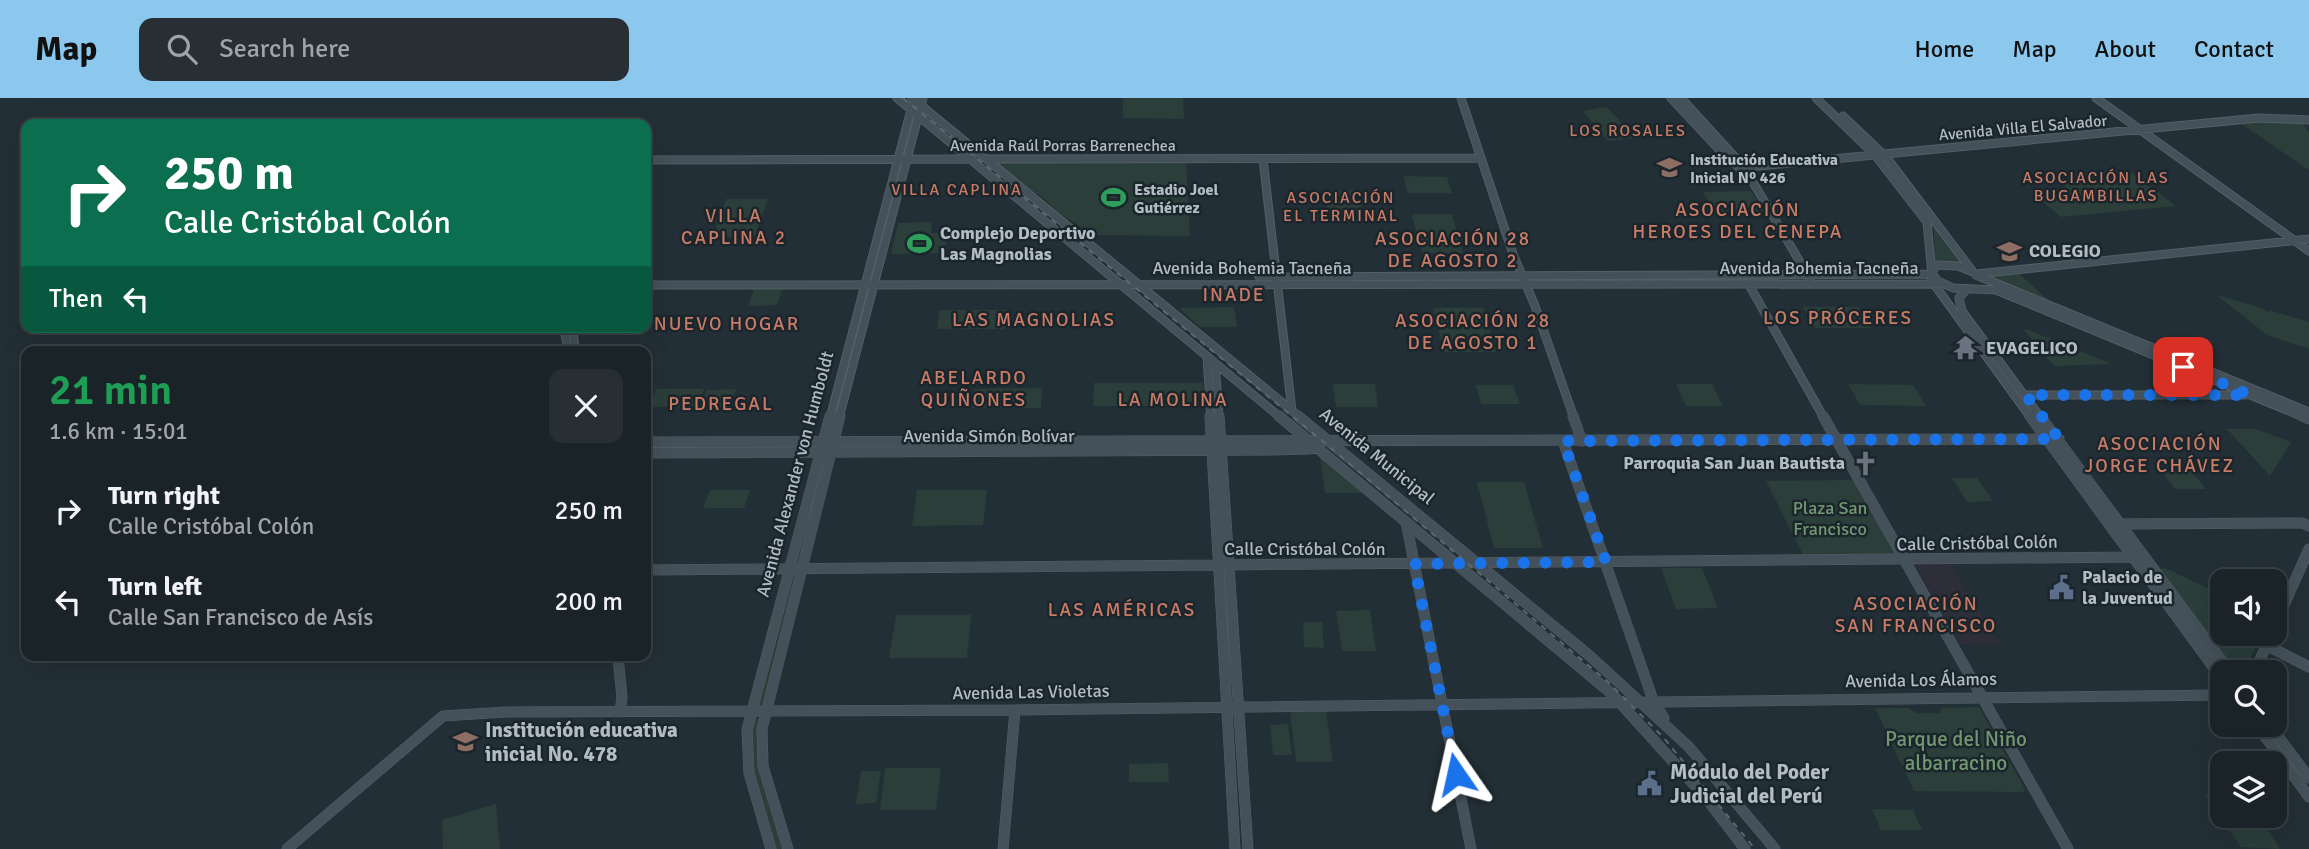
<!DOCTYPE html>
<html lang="en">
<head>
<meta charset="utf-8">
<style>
	:root { --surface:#1a2328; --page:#272f34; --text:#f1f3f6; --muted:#9fa4a8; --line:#384045; --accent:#8cc7ed }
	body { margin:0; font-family:Signika,sans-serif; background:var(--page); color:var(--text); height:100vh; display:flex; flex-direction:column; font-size:26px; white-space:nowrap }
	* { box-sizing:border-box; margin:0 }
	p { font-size:23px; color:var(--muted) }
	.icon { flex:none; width:38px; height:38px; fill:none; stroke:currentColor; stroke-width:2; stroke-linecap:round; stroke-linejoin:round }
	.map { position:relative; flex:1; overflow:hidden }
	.side { position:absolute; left:21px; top:248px; width:630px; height:315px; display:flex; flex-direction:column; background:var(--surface); border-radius:14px; box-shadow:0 7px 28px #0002,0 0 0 2px var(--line) }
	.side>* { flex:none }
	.hud { position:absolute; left:21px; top:21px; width:630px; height:214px; border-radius:14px; box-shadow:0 7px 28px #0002,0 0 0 2px var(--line); background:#0b6e4f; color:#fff; overflow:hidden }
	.tools { position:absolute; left:2210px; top:471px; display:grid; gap:14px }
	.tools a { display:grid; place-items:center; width:77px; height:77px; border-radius:14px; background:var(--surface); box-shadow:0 7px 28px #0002,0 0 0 2px var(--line); font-size:35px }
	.pin { position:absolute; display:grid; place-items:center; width:60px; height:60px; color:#fff; margin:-30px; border-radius:14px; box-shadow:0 4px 10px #0006 }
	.me { position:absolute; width:77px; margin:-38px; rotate:349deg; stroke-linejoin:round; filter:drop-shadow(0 0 5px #0008) }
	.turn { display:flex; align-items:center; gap:24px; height:147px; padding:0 28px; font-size:32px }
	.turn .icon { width:91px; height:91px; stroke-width:2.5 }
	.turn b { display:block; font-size:49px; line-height:60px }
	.then { display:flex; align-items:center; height:66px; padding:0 28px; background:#0003; gap:14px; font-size:26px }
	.round { display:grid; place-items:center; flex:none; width:74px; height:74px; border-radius:14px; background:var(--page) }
	.overview { display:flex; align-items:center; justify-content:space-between; height:119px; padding:0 28px }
	h1 { font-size:42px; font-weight:600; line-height:52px; color:#1e9e55 }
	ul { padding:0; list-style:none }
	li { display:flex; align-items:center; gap:21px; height:91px; padding:0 28px }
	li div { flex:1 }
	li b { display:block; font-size:26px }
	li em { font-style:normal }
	header { display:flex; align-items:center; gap:42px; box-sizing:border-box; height:98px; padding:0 35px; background:var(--accent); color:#111 }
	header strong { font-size:33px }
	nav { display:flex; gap:38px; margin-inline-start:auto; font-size:24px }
	.search { width:490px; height:63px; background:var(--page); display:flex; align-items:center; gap:18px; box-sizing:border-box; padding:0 24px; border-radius:14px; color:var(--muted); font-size:26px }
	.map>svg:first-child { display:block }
</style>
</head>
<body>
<header>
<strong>Map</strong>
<div class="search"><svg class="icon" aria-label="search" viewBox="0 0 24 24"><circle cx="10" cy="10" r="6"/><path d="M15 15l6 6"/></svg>Search here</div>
<nav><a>Home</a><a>Map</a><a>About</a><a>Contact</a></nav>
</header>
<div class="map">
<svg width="2309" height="751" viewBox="0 0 2309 751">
	<rect width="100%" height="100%" fill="#232f36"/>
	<path fill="#2d2e39" d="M1913 465H1950L1999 546H1960Z"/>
	<path fill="#2b3e39" d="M1123 0H1183L1184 21 1123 20Z
		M1605 9 1608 10 1636 40 1608 43 1583 13Z
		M2237 23H2301L2309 34V72Z
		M1003 62H1186L1190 138 1086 137 1076 125 1060 116 1039 96H1034L998 66Z
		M2128 72 2176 108 2061 119 2033 95 2067 91 2052 79Z
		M1404 78 1447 79 1452 95H1407Z
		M1328 92H1354L1356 101 1360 102 1363 115H1328L1326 102 1330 101Z
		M1751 93 1765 114H1715L1703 94Z
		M726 101H768L754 139H713Z
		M1415 116H1452L1463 155H1422L1412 118Z
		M1926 117 1968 168 1950 164 1935 165 1934 132Z
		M932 124 931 135H948L944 155 891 156 898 125Z
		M2018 175 2054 207 1983 178Z
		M755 189H783L777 207 748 208Z
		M2217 197 2262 210 2268 215 2269 212 2309 224V251L2267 237Z
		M1234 209 1237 229H1200L1179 210Z
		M1803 209H1858L1871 230H1815Z
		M1433 210H1483L1496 254H1444Z
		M940 212H1008L1005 231H937Z
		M2026 231 2112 266 2054 268 2024 232Z
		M1094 285H1203L1205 308H1093Z
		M1333 286H1375L1378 309H1336Z
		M1676 286H1712L1723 308H1686Z
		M1848 286 1913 287 1926 308 1860 307Z
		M1476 287H1513L1520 306H1481Z
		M1042 290 1041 310H972L974 291Z
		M656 291H704L697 309H649Z
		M736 291 729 311 700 310 707 292Z
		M2227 331H2256L2291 344 2270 378Z
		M1324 359 1362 393V395H1325L1320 360Z
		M2159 370H2189L2206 391H2175Z
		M1952 380H1977L1993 403 1967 404Z
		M1853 382 1895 457 1804 459 1766 383Z
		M1477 384H1524L1543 450H1494Z
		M710 392H750L744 410H703Z
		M917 392H987L983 427 912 428Z
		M2163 469 2222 497V536H2262L2245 571 2248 574H2235L2160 472Z
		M1661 470H1702L1718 510 1676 511Z
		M789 476H795L763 607 756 608Z
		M1370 512 1376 553H1342L1336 513Z
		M896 517H971L967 560H889Z
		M1303 524H1322L1324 550 1304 549Z
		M1979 609 2025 691 2024 694 1914 693 1875 610H1908L1917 615H1939L1942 610Z
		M1326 613 1333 664H1296L1290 614Z
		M752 620H761C753 666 771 707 784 751H775C761 704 747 670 752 620Z
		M1288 626 1292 657H1273L1270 627Z
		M1168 665 1169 684H1129V666Z
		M885 670H941L936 712H880Z
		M861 673H881L876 705 856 706Z
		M2222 696V718H2259L2280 751 2241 749 2205 697Z
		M496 706 500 751H443L442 722Z
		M1872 711 1913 712 1922 732H1881Z"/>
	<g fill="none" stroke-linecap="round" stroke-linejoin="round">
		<defs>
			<path id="secondary-far1" d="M897 0 1281 320
				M912 0 1301 320
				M1461 0 1513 156 1535 208 1574 320
				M1671 0 1727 60 1744 73
				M1681 0 1744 69 1810 181
				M1816 0 1875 57 1927 124 1932 176 1938 183 1953 190 1996 192 2306 320
				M2096 0 2309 153
				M1843 18 1887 60 1973 174
				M986 61 1481 60
				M1263 61 1292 313
				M646 62 972 61
				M1739 70 2259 20 2309 22
				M1932 173 1937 167 1958 168 1973 174
				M1977 176 2309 141
				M1976 177 2309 314
				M1259 179 1932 176
				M1931 182 2031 320
				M1748 185 1824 320
				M646 187 1941 186
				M1966 192 1959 200 1962 213 2041 320
				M564 229 568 254
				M572 229 576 254
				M1207 258 1211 320
				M1215 265 1219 320
				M2027 297H2245
				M830 320 912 8
				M839 320 923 0"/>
			<path id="secondary" d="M1210 318 1235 751
				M1219 318 1248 751
				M1279 318 1612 596 1706 700 1745 751
				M1298 318 1590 558 1689 649 1775 751
				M1573 318 1582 343
				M1823 318 2068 751
				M2030 318 2222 581
				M2040 318 2230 574
				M2302 318 2309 321
				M1563 343 1653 602 1664 620
				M646 344 2059 341
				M646 355 1269 352 1309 351 1319 348
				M1406 424 1471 751
				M2119 426 2302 425 2309 428
				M646 472 2133 459
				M2275 527 2309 451
				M2266 547 2309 569
				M618 558 622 600 620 614
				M2255 574 2271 536
				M2256 626 2309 699
				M2269 626 2309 680
				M287 751 443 618 506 614 1015 612 2222 597
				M771 751 749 675 747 632 830 318
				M788 751 763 668 762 631 840 318
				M1003 751 1015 612"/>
		</defs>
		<use href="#secondary-far1" stroke="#545f65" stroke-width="9"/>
		<use href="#secondary" stroke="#545f65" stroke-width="11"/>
		<use href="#secondary-far1" stroke="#44515a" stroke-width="7"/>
		<use href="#secondary" stroke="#44515a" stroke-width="10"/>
		<path stroke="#5a6870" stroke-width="2" stroke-dasharray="6 6" stroke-linecap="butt" d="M903 0 1325 345 1608 584 1663 639 1755 751"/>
	</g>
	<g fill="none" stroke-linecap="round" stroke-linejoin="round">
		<path stroke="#1a73e8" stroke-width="12" stroke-dasharray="0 21.6" d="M1456 676 1414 466 1606 464 1563 343 2059 341 2026 297H2250L2183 269"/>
	</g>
	<defs>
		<symbol id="school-bare" viewBox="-9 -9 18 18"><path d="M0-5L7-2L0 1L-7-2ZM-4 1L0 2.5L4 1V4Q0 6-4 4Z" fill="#8d6e63" stroke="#1b262c" stroke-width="2.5" paint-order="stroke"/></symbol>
		<symbol id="stadium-bare" viewBox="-9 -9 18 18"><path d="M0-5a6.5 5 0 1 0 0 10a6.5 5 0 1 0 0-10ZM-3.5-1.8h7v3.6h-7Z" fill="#2e9e5b" stroke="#1b262c" stroke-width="2.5" paint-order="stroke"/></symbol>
		<symbol id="university-bare" viewBox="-9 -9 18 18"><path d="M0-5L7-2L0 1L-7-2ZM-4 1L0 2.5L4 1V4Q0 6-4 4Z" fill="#8d6e63" stroke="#1b262c" stroke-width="2.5" paint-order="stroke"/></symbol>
		<symbol id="temple-bare" viewBox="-9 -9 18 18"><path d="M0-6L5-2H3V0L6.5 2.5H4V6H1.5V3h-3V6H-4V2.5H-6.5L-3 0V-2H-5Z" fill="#6b7280" stroke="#1b262c" stroke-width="2.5" paint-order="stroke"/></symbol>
		<symbol id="church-bare" viewBox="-9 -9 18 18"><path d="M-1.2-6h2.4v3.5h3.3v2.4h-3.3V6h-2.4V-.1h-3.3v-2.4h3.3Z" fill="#6b7280" stroke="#1b262c" stroke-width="2.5" paint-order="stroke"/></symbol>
		<symbol id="civic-bare" viewBox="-9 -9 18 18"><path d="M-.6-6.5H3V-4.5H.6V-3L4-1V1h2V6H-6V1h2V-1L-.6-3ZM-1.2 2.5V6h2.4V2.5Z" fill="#5c6f8a" stroke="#1b262c" stroke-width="2.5" paint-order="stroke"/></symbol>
	</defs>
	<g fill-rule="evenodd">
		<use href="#school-bare" x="1652" y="52" width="35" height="35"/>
		<use href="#stadium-bare" x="1096" y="82" width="35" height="35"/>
		<use href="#stadium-bare" x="902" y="128" width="35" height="35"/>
		<use href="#university-bare" x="1992" y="136" width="35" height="35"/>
		<use href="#temple-bare" x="1948" y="232" width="35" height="35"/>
		<use href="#church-bare" x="1848" y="348" width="35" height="35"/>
		<use href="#civic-bare" x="2044" y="472" width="35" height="35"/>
		<use href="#school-bare" x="448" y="626" width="35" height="35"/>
		<use href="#civic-bare" x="1632" y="668" width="35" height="35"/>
	</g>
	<g text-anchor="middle" stroke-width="5" stroke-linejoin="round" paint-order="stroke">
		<g font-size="16" fill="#b1bcc3" stroke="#1b262c">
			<text transform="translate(2023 29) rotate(-5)" y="6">Avenida Villa El Salvador</text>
			<text x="1063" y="53">Avenida Raúl Porras Barrenechea</text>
		</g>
		<g font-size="16" letter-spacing="2" fill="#c97b66" stroke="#1b262c">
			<text x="1628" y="38">LOS ROSALES</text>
			<text x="2096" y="85">ASOCIACIÓN LAS<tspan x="2096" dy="18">BUGAMBILLAS</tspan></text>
			<text x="957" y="97">VILLA CAPLINA</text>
			<text x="1341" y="105">ASOCIACIÓN<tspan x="1341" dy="18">EL TERMINAL</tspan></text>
		</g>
		<g font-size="16" font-weight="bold" fill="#b1bcc3" stroke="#1b262c" text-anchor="start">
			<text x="1690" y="67">Institución Educativa<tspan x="1690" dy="18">Inicial Nº 426</tspan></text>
			<text x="1134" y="97">Estadio Joel<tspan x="1134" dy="18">Gutiérrez</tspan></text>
		</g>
		<g font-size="18" font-weight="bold" fill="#b1bcc3" stroke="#1b262c" text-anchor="start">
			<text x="940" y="141">Complejo Deportivo<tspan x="940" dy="21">Las Magnolias</tspan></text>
			<text x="2029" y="159">COLEGIO</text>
			<text x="1986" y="256">EVAGELICO</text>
			<text x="1845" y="371" text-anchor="end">Parroquia San Juan Bautista</text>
			<text x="2082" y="485">Palacio de<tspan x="2082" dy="21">la Juventud</tspan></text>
		</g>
		<g font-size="18" fill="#b1bcc3" stroke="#1b262c">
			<text x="1252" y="176">Avenida Bohemia Tacneña</text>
			<text x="1819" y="176">Avenida Bohemia Tacneña</text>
			<text x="989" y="344">Avenida Simón Bolívar</text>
			<text transform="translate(1377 358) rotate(39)" y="6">Avenida Municipal</text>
			<text transform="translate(795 376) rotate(-75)" y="6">Avenida Alexander von Humboldt</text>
			<text transform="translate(1977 445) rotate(-1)" y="6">Calle Cristóbal Colón</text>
			<text x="1305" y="457">Calle Cristóbal Colón</text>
			<text transform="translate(1921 582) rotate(-1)" y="6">Avenida Los Álamos</text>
			<text transform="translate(1031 594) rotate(-1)" y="6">Avenida Las Violetas</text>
		</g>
		<g font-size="18" fill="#719771" stroke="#1b262c">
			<text x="1830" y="416">Plaza San<tspan x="1830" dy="21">Francisco</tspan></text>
		</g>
		<g font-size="19" letter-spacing="2" fill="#c97b66" stroke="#1b262c">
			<text x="1738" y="118">ASOCIACIÓN<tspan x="1738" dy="22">HEROES DEL CENEPA</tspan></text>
			<text x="734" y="124">VILLA<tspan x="734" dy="22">CAPLINA 2</tspan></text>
			<text x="1453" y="147">ASOCIACIÓN 28<tspan x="1453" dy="22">DE AGOSTO 2</tspan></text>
			<text x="1234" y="203">INADE</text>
			<text x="1838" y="226">LOS PRÓCERES</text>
			<text x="1034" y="228">LAS MAGNOLIAS</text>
			<text x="1473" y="229">ASOCIACIÓN 28<tspan x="1473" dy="22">DE AGOSTO 1</tspan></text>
			<text x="727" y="232">NUEVO HOGAR</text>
			<text x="974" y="286">ABELARDO<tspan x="974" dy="22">QUIÑONES</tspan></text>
			<text x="1173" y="308">LA MOLINA</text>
			<text x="721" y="312">PEDREGAL</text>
			<text x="2160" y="352">ASOCIACIÓN<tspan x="2160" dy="22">JORGE CHÁVEZ</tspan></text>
			<text x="1916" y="512">ASOCIACIÓN<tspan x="1916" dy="22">SAN FRANCISCO</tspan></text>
			<text x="1122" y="518">LAS AMÉRICAS</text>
		</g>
		<g font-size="21" font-weight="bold" fill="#b1bcc3" stroke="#1b262c" text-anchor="start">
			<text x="485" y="639">Institución educativa<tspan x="485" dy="24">inicial No. 478</tspan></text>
			<text x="1670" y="681">Módulo del Poder<tspan x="1670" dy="24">Judicial del Perú</tspan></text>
		</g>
		<g font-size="21" fill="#719771" stroke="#1b262c">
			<text x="1956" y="648">Parque del Niño<tspan x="1956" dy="24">albarracino</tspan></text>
		</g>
	</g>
</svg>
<div class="tools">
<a><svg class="icon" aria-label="sound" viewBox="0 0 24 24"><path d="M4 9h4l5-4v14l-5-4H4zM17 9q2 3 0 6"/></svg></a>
<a><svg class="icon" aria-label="search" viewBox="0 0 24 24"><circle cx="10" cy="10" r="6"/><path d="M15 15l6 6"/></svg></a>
<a><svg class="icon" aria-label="layers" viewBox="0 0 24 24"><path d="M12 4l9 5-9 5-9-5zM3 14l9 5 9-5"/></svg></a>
</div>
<div class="pin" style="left:2183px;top:269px;background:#d93025"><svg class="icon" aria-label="arrive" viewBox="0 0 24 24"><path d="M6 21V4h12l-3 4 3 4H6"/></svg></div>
<svg class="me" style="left:1456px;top:676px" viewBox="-20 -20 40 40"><path d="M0-17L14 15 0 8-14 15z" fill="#1a73e8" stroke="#fff" stroke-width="4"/></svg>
<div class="hud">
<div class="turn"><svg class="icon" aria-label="right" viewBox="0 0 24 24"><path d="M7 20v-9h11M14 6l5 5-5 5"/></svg><div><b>250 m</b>Calle Cristóbal Colón</div></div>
<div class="then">Then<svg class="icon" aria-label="left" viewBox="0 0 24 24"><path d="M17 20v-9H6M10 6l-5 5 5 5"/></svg></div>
</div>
<section class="side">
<div class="overview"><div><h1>21 min</h1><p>1.6 km · 15:01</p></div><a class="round"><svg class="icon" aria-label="close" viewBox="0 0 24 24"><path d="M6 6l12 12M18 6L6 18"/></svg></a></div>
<ul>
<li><svg class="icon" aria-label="right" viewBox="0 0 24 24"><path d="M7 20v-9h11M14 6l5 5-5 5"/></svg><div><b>Turn right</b><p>Calle Cristóbal Colón</p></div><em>250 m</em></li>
<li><svg class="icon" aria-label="left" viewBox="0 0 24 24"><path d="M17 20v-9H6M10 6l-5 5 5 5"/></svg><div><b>Turn left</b><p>Calle San Francisco de Asís</p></div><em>200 m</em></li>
</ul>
</section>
</div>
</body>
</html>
